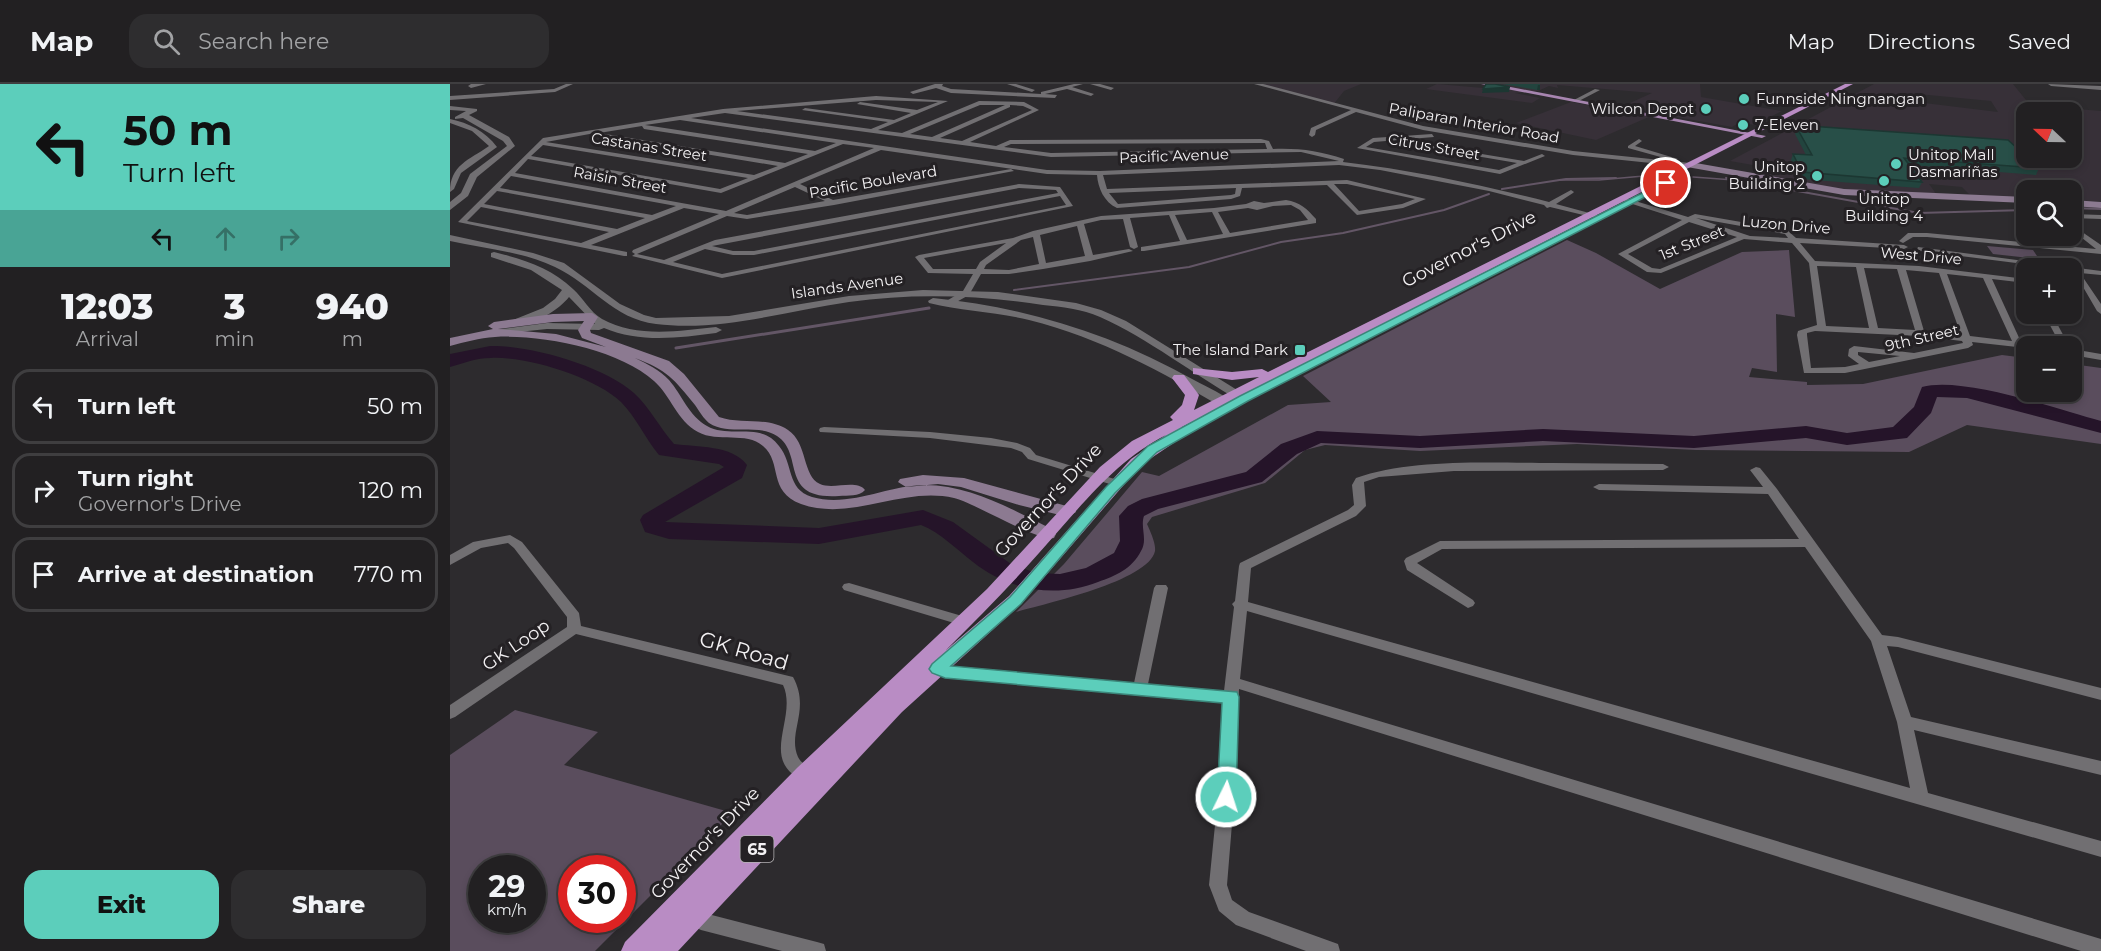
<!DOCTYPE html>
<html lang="en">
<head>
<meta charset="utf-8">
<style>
	:root { --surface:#222022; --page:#2e2d2f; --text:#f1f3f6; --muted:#a2a3a5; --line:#3f3e40; --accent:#5ccebb }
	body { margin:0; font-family:Montserrat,sans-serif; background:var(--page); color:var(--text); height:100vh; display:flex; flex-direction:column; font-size:22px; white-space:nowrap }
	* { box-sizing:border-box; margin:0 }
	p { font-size:20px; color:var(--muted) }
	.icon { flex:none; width:33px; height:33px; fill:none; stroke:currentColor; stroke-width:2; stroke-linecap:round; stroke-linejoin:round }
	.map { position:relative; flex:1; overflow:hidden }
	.side { display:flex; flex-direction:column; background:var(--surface); width:450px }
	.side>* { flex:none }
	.top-card { background:#5ccebb; color:#111; overflow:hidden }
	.needle { width:39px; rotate:292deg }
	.tools { position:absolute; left:1566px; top:18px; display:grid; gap:12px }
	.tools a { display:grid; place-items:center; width:66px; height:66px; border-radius:12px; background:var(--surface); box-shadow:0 3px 9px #0003,0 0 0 2px var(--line); font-size:30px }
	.speed { position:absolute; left:18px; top:771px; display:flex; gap:12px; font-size:30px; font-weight:700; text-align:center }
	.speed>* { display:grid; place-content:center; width:78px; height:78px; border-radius:50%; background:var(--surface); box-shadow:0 3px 9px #0003,0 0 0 2px var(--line); line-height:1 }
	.speed small { font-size:15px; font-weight:400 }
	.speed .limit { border:9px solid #d22; background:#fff; color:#111 }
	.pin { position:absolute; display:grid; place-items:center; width:51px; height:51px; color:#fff; margin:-26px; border:3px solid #fff; border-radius:50%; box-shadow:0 2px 6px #0007 }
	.me { position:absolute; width:66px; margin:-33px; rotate:4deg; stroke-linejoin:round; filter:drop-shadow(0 0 4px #0008) }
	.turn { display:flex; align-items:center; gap:21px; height:126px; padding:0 24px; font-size:27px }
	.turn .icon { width:78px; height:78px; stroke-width:2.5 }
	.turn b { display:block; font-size:42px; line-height:51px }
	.lanes { display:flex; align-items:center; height:57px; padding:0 24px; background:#0003; justify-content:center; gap:30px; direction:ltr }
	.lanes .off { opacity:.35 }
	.eta { display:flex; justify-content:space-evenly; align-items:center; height:102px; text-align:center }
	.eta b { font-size:36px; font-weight:800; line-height:42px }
	.button { display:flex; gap:12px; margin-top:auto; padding:12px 24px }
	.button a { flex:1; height:69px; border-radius:18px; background:var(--accent); color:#111; font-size:24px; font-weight:800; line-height:69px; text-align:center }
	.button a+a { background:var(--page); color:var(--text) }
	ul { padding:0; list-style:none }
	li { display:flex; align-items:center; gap:18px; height:75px; margin:0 12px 9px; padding:0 12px; border:3px solid var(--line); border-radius:18px }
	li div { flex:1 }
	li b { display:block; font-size:22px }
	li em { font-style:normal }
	header { display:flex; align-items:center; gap:36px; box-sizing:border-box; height:84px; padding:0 30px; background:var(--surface); border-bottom:2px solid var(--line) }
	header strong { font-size:28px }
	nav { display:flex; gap:33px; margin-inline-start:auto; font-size:21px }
	.search { width:420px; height:54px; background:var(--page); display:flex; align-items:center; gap:15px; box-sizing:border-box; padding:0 21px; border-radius:18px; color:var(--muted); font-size:22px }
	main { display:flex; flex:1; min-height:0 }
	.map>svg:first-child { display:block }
</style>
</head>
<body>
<header>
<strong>Map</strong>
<div class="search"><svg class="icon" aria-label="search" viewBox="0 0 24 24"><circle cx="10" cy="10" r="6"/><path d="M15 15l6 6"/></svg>Search here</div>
<nav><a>Map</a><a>Directions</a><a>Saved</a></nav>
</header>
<main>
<section class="side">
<div class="top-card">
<div class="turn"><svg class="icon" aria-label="left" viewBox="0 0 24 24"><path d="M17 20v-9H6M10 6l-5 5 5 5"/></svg><div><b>50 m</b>Turn left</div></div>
<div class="lanes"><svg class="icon" aria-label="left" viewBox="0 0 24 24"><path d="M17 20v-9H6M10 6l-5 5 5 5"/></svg><svg class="icon off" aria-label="ahead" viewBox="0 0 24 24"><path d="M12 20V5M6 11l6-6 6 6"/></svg><svg class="icon off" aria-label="right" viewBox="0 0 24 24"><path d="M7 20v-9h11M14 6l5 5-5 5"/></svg></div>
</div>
<div class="eta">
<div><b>12:03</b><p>Arrival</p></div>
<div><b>3</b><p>min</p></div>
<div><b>940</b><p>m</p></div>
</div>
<ul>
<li><svg class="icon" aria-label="left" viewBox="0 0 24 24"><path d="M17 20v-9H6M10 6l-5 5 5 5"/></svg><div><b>Turn left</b></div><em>50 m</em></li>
<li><svg class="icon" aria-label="right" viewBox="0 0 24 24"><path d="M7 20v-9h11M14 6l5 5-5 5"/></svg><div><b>Turn right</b><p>Governor's Drive</p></div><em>120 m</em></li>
<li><svg class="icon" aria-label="arrive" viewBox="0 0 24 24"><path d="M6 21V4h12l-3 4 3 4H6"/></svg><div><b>Arrive at destination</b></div><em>770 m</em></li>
</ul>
<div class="button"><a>Exit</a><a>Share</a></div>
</section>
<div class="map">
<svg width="1651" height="867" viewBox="0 0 1651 867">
	<rect width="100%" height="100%" fill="#2d2b2e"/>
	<path fill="#373038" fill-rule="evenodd" d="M811 0H911L894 7 883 21Z
		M987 0 1033 4 1035 0H1250L1251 13 1332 27 1304 41 1290 38 1282 43 1171 23 1202 9 1107 1 1108 4 1099 2 1088 7 1065 9 1090 14 1082 19 976 5Z
		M1424 0H1563L1580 21 1651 27V118L1622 116V106H1576V114L1521 112 1512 103 1479 100 1487 111 1404 107 1308 92 1314 83 1280 77ZM1468 10 1541 17 1548 28 1458 17ZM1576 28H1622V74H1576Z
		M1121 18 1165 26 1163 27 1201 32 1146 56 1066 39Z"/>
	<path fill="#5a4d5d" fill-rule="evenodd" d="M1117 156 1146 169 1210 205 1292 168 1339 166 1345 233 1326 230 1327 288 1302 284 1299 293 1357 298V301L1413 300 1552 271 1576 274V308H1622V280L1651 284V360L1517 341 1459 368 1246 366 1127 360 970 367 875 361 855 366 815 399 702 433 697 440C700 447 706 459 705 467 699 497 594 520 566 528L614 480 692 388 709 392 838 321 881 318 853 292Z
		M1537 162 1583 166 1589 175 1543 170Z
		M65 626 148 648 114 681 283 729 145 867H0V671ZM32 784H82V836H32ZM122 784H172V836H122Z"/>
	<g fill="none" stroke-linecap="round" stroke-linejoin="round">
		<path stroke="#635666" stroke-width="1.5" d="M1243 93 1284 96
			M1110 96H1149
			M1149 96 1205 91"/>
		<path stroke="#635666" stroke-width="2" d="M1276 94 1469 129 1576 126
			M1052 105 1116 95 1166 94
			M1622 124 1651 125
			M564 206 739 183 831 158 893 149 994 126 1039 110"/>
		<path stroke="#635666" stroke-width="3" d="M226 264 479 224"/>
		<path fill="#251429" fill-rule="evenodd" d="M40 262C80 261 154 282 184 309 200 324 210 344 224 360 246 363 283 361 297 381L292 394 215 438 369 444 473 426 503 438 561 480 586 489 610 490 636 484 664 469 670 457 669 432 678 422 692 415 796 388 831 360 867 347 970 352 1093 345 1244 352 1356 342 1397 349 1443 343 1464 323 1472 303C1513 292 1607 325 1651 337V349L1517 314 1487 313 1481 329 1457 354 1397 361 1356 354 1244 364 1093 357 970 364 871 359 847 370 812 398 708 425 694 432C690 443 698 456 691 467 682 485 665 492 648 498 605 515 558 506 523 478 506 465 491 449 471 441L369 460 219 455 195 448 190 436 193 431 274 383 269 380 209 371C195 354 186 333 171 318 145 293 77 272 41 274 26 274 14 279 0 283V270Z"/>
		<path fill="#716f72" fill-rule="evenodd" d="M21 0H36L21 4 18 2Z
			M116 0H123L105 8 0 16V12L104 5Z
			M485 0H493L492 2 501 5 591 10V8L624 0H633L622 3 644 10 641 12 617 5 595 10 607 11 605 14 501 9 486 4 463 10 460 8Z
			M557 0H566L585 6 582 8Z
			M640 0H650L664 4 661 6Z
			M804 0H813L973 42 1123 67 1240 79 1243 81 1240 83 1123 71 973 46 906 28 866 46 865 51 862 53 859 51 861 44 901 26Z
			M1598 0 1651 2V6L1601 2Z
			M1145 5 1150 6 1127 18 1122 17Z
			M426 12 498 17 428 46 452 49 529 17 574 18 589 26 520 58 546 62 560 56 811 55 819 57 823 65C849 64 870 67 894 75L893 78C963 86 1031 101 1099 118L1121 106 1124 108 1123 109 1106 120 1154 133 1150 135 1100 123 1097 124 1094 121 1039 107 930 86 889 81 653 91 657 105 897 96 976 115 953 124 907 131 877 101 792 104 790 112 781 115 667 124C654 118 648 104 647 91L597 90 431 66 350 100 383 116 561 85 564 87 384 121 297 135 277 132 187 170 214 176 265 156 569 100 610 103 623 122 272 194 182 172 185 170 182 168 183 166 269 130 234 124 141 161 177 168V172H174L8 138 93 54 273 25ZM426 16 488 18 467 26 410 18 407 20 461 29 444 36 355 24 352 26 438 38 421 45 287 27ZM530 21H555L482 53 460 50ZM560 21 573 22 582 26 512 57 490 54 560 23ZM275 29 601 73 851 68 889 77 650 87 597 86 241 34ZM230 36 386 59 365 67 195 41ZM192 42 194 45 358 70 335 79 149 49ZM145 49 147 52 328 82 304 91 96 58ZM811 59H815L817 65 601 69 554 63 561 60ZM393 60 424 64 276 127 65 89 78 75 271 109ZM93 61 298 94 270 105 81 72ZM61 92 226 122 202 131 50 104ZM884 100H897L965 115 952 120 909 127ZM345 103 375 117 297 131 284 129ZM569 104 606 106 608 109 304 167H283L262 162ZM786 104 785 110 781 111 668 120 659 109ZM47 107 195 134 167 145 34 120ZM610 112 616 121 272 190 223 178 255 165 283 171H304ZM31 123 159 148 131 159 17 137Z
			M982 50 984 53 924 58 916 63 1049 86 1067 79 944 58 947 56 1074 77 1092 70 1095 72 1050 90 907 64 923 54Z
			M1189 55 1192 57 1185 62 1228 75 1225 77 1178 64V62Z
			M1172 113 1238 133 1245 130 1337 146 1346 154 1454 161 1458 163 1454 165 1350 159 1365 177 1469 182 1576 195V199L1542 195 1571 258 1583 260 1585 262H1576V264L1522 258 1523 261 1518 264 1395 289H1354L1347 251 1348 247 1367 241 1359 179 1342 159 1294 155 1211 189 1197 188 1168 170 1232 136 1170 116 1169 115ZM1246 134 1335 150 1338 154 1300 152ZM1239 138 1287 153 1210 185 1202 184 1178 170ZM1367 182 1406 183 1419 244 1376 242ZM1414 184 1447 185 1465 246 1428 244ZM1456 186 1489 189 1511 251 1474 247ZM1497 190 1533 194 1562 257 1520 252ZM1365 247 1470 252 1512 257 1513 259 1464 269 1404 262 1399 265 1398 272 1409 280 1395 283 1361 284 1357 251V249ZM1408 268 1450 272 1419 278 1408 271Z
			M836 116C850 118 857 125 866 135V139L694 167H691V163L730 157 719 131 680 134 688 163 684 165 680 163 673 135 651 136 634 140 643 171 679 165 683 167 640 177 593 185 559 190H531L519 211 501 221 498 220V216L513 207 523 190 478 189 465 173 469 171 563 154 583 147 651 132 764 124 796 120 804 117 814 119ZM841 121 850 126 858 136 780 149 768 128 798 124 807 126 823 122ZM762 128 773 150 737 156 725 131ZM627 142 635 172 596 179 590 151ZM583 153 589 180 559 186 534 185 536 181 571 156ZM556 159 530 178 526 185H483L474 174Z
			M1622 130 1651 131V135L1622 134Z
			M1576 134V143L1570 137Z
			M1622 141 1651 161V170L1477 153H1463L1453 159 1449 157 1458 149H1477L1646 165 1622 146Z
			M1468 163 1651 187V191L1630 189 1651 220V230L1647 227 1622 184H1605L1471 167 1467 165Z
			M1594 230H1602L1619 262H1611Z
			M1622 265 1651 270V276L1622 271Z
			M374 343 480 348 541 354 567 359 580 364 586 371 671 397 673 399 671 401H663L578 375 572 368 561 364 480 354 370 348 369 346 370 344Z
			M1104 379 1213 380 1219 383 1213 386 1004 387 929 393 914 398 916 422 906 432 801 484 798 518 1460 704 1447 638 1421 557 1355 463 992 465 967 479 1023 516 1025 519 1023 522 1018 524 957 486 954 477 956 474 990 457 1349 455 1318 410 1149 406 1143 403 1149 400 1313 403 1300 386 1306 383 1310 384 1327 405 1432 551 1448 553 1651 604V616L1448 563 1437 562 1461 633 1651 677V691L1464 646 1478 709 1651 757V773L797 527 790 595 1651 855V867H1631L789 605 786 691 777 801 782 816 799 828 888 860 890 867H856L786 841 769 827 759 801 770 691 773 618 495 593 476 586 474 582 476 578 481 577 497 583 684 599 704 504 706 501H716L718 504 698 600 774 607 784 523 782 520 785 517 789 482 790 479 898 426 904 421 902 401 906 394C961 374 1044 379 1104 379Z
			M60 451 72 458 129 529 131 542 343 593C361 626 337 648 348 673 352 682 364 683 368 692L366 697 360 699C304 680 349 635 333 601L126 550 5 633 0 635V621L117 543V533L64 464 58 459 31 464 0 481V471L23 458Z
			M399 499 519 534 521 537 519 540 514 542 394 506 392 503 394 500Z
			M241 823 254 829 367 858 374 860 376 867H332L251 846 234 838 232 832 234 826Z"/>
		<path fill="#716f72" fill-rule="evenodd" d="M0 22 27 25V27L19 31 59 53 65 62 27 93 18 112 0 126V118L11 109 20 90 57 62 53 57 13 34 5 35V33L16 27 0 26Z
			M0 35C19 39 35 47 47 63L11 89 4 105 0 108C0 81 19 76 39 62L22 47 0 39Z
			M0 151 83 169 114 179 170 220 194 231 206 234 279 232 399 212 473 206 548 208 626 219 651 226 676 237 800 314 798 317H790C743 290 699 255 650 233 632 225 612 223 593 221 528 211 463 209 399 218 336 227 270 248 206 240 163 235 142 200 105 183 72 167 35 165 0 157Z
			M44 168C72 175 102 184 123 205 133 214 140 228 152 235 186 254 229 247 266 243L272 246 266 249C229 254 189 259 154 244L149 246 97 245 40 251 38 249 44 246 97 239 145 240 119 213C108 227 81 243 63 240V236L93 224 105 215 112 206 81 186 41 173V169Z
			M483 214C576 223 662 250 744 296 757 303 776 311 786 322L785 325H775C712 288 651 254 579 236 546 228 512 227 479 219L478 217Z"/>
		<path fill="#8c7a91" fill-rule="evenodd" d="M1240 78 1394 105 1576 113V119L1394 111 1237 83 1236 81Z
			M1622 116 1651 118V124L1622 122Z
			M142 229 148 233 140 246 141 249 219 277 234 290 269 333C291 341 318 332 338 346 358 359 352 392 370 400 383 406 406 395 415 406 409 413 398 411 389 412 328 416 355 370 327 352 307 339 279 352 259 339 254 335 249 327 245 321 224 295 217 286 185 274 197 280 210 286 219 296 232 311 239 332 257 342 280 355 311 337 329 362 344 380 336 405 362 413 399 424 438 401 475 401 522 401 564 427 604 446L606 450 604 454C588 458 527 420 504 414 452 402 402 438 351 420 317 407 333 379 313 362 296 347 268 359 248 348 227 337 221 312 204 297 169 265 91 250 45 253 29 254 15 258 0 262V254L43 245 38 242 44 238 103 230ZM134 237 128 246 132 254 156 263 106 250 48 245 103 238Z
			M473 391 514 394 624 424 626 428 618 433 569 421 511 403 488 400 456 403 448 398 450 395Z"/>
		<path fill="#a785b0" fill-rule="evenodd" d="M1031 0H1045L1316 52 1312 54Z"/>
		<path fill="#b98cc4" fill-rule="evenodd" d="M1395 0H1403L732 343 739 347 737 350 691 381 571 520 452 628 228 867H171L175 858 347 684 537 505 650 383 682 357 723 336 720 333 732 321 735 311 722 294 724 291H734L749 311 744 326 809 293 782 296 743 290V284L782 288 812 285 818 288ZM716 351 681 375 559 512 496 566C528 534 559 503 589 469 628 426 663 378 716 351Z"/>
	</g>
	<path fill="#22443e" d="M1052 0H1090V6H1087Z
		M1359 42 1589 84 1586 91 1459 81 1472 98 1469 104 1350 95 1341 76 1343 70 1356 71 1345 50 1347 44 1358 45Z"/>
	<path fill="#1c3732" d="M1088 1H1090V6H1087Z
		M1060 3 1059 8 1032 9 1033 5Z"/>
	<path fill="#284f48" stroke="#1c3732" stroke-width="1.5" d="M1036 0H1045L1060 3 1033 5Z
		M1359 42 1558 56 1589 84 1454 74 1472 98 1352 88 1343 70 1362 71 1347 44 1360 45Z"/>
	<path fill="#5ccebb" stroke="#3c867a" stroke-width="1.5" d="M1216 97 1219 101 798 317 707 368 665 409 571 520 501 582 787 608 789 613 786 713 783 719 776 721 770 719 767 713 772 619 495 594 482 589 479 585 482 580 560 513 656 403 698 362 790 312Z"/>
	<g fill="#5ccebb" stroke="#242124" stroke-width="2">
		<circle cx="1294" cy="15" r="6"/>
		<circle cx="1256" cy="25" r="6"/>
		<circle cx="1293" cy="41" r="6"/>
		<circle cx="1446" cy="80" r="6"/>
		<circle cx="1367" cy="92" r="6"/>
		<circle cx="1434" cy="97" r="6"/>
		<rect x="844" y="260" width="12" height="12" rx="3"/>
	</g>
	<g text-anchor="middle" stroke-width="6" stroke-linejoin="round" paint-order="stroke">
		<g font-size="15" fill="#f3f1f3" stroke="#242124" text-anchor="start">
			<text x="1306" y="20">Funnside Ningnangan</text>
			<text x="1244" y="30" text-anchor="end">Wilcon Depot</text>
			<text x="1305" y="46">7-Eleven</text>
			<text x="1458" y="76">Unitop Mall<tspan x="1458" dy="17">Dasmariñas</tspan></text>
			<text x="1355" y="88" text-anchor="end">Unitop<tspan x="1355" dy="17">Building 2</tspan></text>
			<text x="1434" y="120" text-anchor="middle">Unitop<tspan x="1434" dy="17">Building 4</tspan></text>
			<text x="838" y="271" text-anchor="end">The Island Park</text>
		</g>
		<g font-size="15" fill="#f3f1f3" stroke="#242124">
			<text transform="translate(1024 39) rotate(10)" y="5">Paliparan Interior Road</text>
			<text transform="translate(199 63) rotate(9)" y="5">Castanas Street</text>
			<text transform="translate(984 63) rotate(10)" y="5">Citrus Street</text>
			<text transform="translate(724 72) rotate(-2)" y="5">Pacific Avenue</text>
			<text transform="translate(170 96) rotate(10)" y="5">Raisin Street</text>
			<text transform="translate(423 98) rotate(-10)" y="5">Pacific Boulevard</text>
			<text transform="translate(1336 141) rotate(5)" y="5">Luzon Drive</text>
			<text transform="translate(1242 159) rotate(-22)" y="5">1st Street</text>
			<text transform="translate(1471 172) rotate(5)" y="5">West Drive</text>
			<text transform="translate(397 202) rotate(-8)" y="5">Islands Avenue</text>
			<text transform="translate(1472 254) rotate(-13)" y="5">9th Street</text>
		</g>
		<rect fill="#242124" stroke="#b5b3b5" stroke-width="1.5" x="290.5" y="752" width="33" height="26" rx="4.5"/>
		<g font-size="16" font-weight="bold" fill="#f3f1f3">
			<text x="307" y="771">65</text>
		</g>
		<g font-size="18" fill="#f3f1f3" stroke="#242124">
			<text transform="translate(1019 165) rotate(-27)" y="6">Governor's Drive</text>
			<text transform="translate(598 416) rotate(-47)" y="6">Governor's Drive</text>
			<text transform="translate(66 561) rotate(-34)" y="6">GK Loop</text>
			<text transform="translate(255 759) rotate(-46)" y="6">Governor's Drive</text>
		</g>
		<g font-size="21" fill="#f3f1f3" stroke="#242124">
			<text transform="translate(294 567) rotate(16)" y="7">GK Road</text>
		</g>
	</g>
</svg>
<div class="tools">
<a><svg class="needle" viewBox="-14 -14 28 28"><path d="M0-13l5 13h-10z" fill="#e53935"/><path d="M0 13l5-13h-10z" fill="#a2a3a5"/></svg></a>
<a><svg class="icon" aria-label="search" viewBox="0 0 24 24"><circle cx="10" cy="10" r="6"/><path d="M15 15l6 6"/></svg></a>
<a>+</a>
<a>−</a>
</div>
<div class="speed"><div>29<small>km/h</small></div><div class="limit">30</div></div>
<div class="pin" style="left:1216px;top:99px;background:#d93025"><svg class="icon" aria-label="arrive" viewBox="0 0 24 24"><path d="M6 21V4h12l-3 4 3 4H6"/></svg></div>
<svg class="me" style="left:776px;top:713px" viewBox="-20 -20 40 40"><circle r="17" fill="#5ccebb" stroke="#fff" stroke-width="3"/><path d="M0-11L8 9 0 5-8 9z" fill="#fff"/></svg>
</div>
</main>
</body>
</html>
